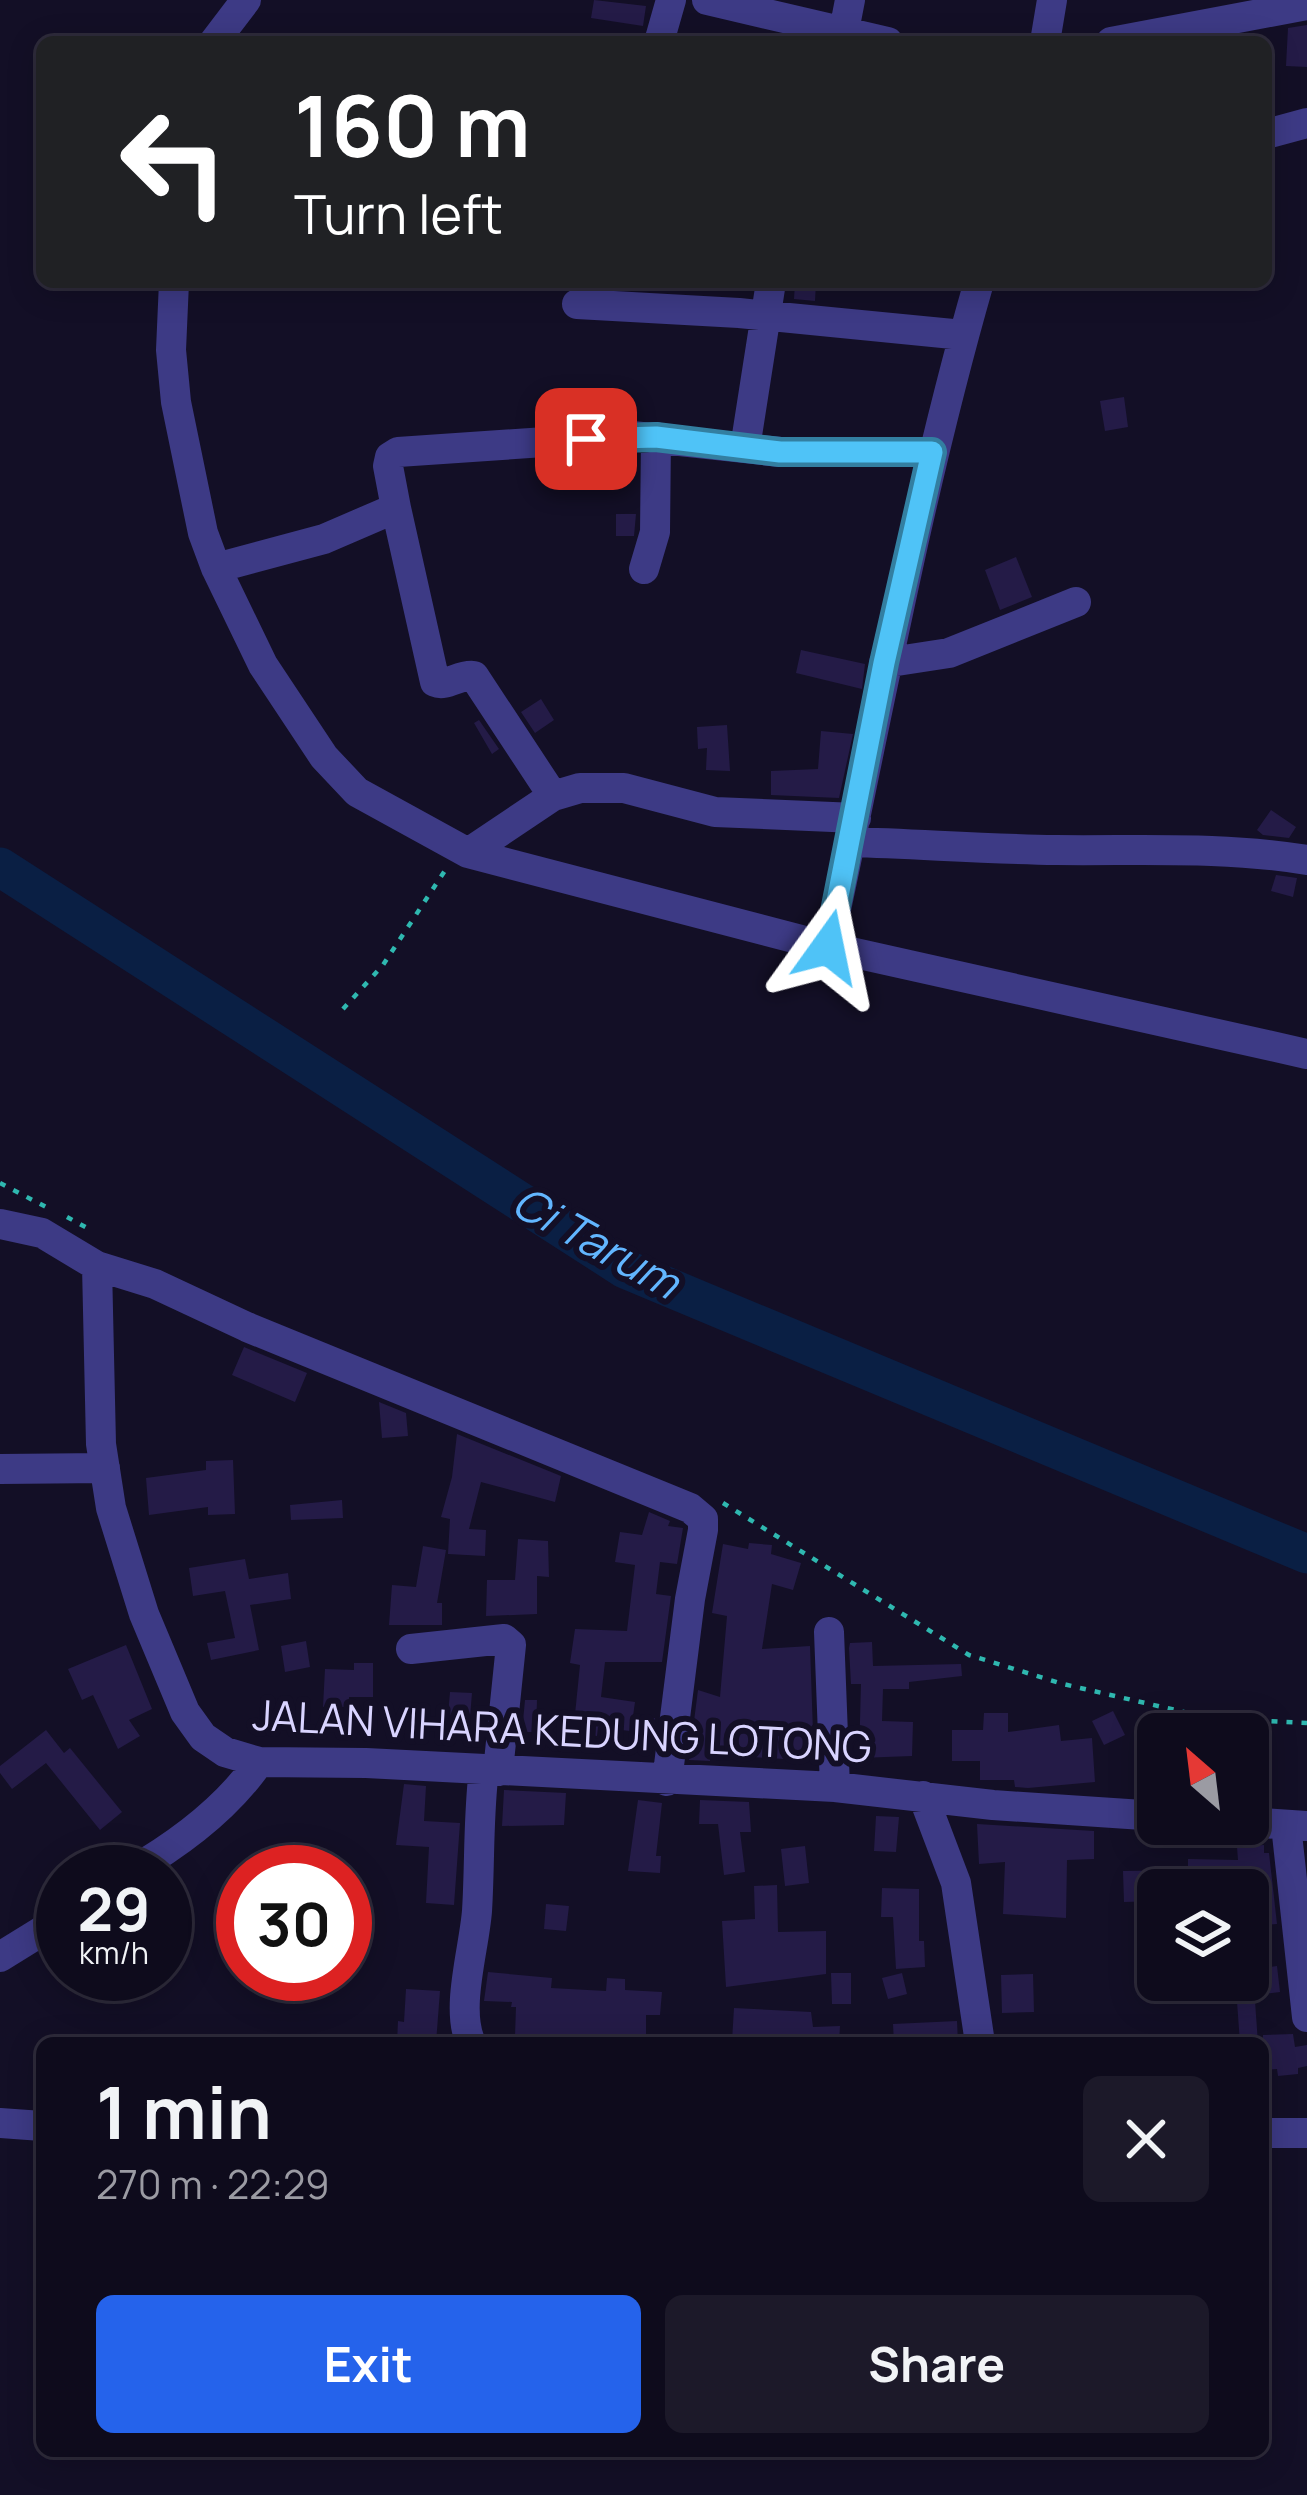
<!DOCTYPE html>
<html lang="en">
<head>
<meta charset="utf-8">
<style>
	:root { --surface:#0e0b1c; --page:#1c1929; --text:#f1f3f6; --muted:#9b9ba3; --line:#2e2b3b; --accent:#2563eb }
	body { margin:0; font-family:Manrope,sans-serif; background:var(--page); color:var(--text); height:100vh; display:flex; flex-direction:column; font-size:45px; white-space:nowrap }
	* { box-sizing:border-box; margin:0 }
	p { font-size:39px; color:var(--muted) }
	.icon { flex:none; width:66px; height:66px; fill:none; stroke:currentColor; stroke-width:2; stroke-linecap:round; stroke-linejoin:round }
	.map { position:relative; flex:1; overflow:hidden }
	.side { position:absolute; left:36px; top:2037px; width:1233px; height:420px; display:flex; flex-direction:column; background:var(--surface); border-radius:18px; box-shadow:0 6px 30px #0003,0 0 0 3px var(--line) }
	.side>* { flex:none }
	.hud { position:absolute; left:36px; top:36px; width:1236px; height:252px; border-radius:18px; box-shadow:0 6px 30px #0003,0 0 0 3px var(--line); background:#202124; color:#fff; overflow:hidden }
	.needle { width:78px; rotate:332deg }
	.buttons { position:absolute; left:1137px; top:1713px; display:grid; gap:24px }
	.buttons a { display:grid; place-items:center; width:132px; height:132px; border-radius:18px; background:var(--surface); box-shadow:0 6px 30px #0003,0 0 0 3px var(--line); font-size:60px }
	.speed { position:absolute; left:36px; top:1845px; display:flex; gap:24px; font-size:60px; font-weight:700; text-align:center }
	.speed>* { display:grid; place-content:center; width:156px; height:156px; border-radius:50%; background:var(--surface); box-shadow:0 6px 30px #0003,0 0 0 3px var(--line); line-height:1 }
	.speed small { font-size:30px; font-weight:400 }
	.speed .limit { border:18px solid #d22; background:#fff; color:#111 }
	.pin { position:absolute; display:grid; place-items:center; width:102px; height:102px; color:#fff; margin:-51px; border-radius:24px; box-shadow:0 6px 18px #0006 }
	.me { position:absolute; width:132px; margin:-66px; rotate:12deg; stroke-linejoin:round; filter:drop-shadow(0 0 9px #0008) }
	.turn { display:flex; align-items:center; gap:42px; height:252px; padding:0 60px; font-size:54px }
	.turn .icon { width:156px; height:156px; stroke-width:2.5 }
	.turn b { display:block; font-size:84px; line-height:102px }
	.round { display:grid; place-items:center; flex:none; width:126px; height:126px; border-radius:18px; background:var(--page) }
	.overview { display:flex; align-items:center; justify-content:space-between; height:204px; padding:0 60px }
	h1 { font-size:72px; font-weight:700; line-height:90px }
	.cta { display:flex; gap:24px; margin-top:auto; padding:24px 60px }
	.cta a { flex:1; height:138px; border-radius:18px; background:var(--accent); color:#fff; font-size:48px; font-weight:700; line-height:138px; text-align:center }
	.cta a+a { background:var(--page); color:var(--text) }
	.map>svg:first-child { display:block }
</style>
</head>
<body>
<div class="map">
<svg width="1307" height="2495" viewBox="0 0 1307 2495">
	<rect width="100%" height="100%" fill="#130f26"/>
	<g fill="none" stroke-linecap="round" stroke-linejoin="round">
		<path stroke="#0a1f44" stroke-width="39" d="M0 867 625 1269 1307 1554"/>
	</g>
	<path fill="#241b47" d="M594 0 646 6 643 26 591 18Z
		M1307 25V67L1286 66 1288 28Z
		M795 282H816L815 301 794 299Z
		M1124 397 1128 427 1105 431 1100 401Z
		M616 514H636L634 536H616Z
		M1016 557 1032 597 1000 610 985 570Z
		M801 650 865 664 862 689 796 673Z
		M541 699 554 720 535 733 521 712Z
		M479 720 499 749 492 754 474 723Z
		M727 725 730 771 706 770 707 748 698 749 697 727Z
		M821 731 853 734 839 798 771 795V771L818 769Z
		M1271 810 1296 827 1289 838 1263 835 1257 830Z
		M1276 875 1297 878 1293 897 1271 891Z
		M244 1347 307 1373 295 1402 232 1375Z
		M379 1402 406 1413 408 1436 382 1438Z
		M457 1434 561 1476 555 1502 481 1482 469 1529 486 1530 485 1556 448 1554 450 1519 441 1517 452 1477Z
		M233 1460 235 1514 208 1515V1507L149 1515 146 1478 206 1470V1461Z
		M342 1500 343 1518 291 1520 290 1505Z
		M649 1512 670 1521 668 1526 683 1528 677 1564 660 1562 656 1594 671 1596 662 1662H605L601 1697 635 1702 633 1716 655 1718 651 1749 636 1748 638 1732 598 1727 597 1736 573 1734 580 1665 570 1663 575 1629 627 1631 635 1565 615 1562 620 1532 642 1535Z
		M518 1539 548 1541 549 1577 537 1576V1614L486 1616 487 1580H515Z
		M749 1543 772 1545 771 1554 801 1563 793 1590 772 1584 762 1649 810 1646 814 1761 710 1754V1761L689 1760 698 1690 720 1697 727 1616 712 1613 723 1544 748 1549Z
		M423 1546 446 1550 437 1603H442V1625H389L392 1585 416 1587Z
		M245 1559 249 1579 288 1573 291 1599 250 1605 259 1650 211 1660 207 1643 235 1638 225 1591 193 1596 189 1568Z
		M306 1641 310 1667 285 1672 281 1646Z
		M872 1642 873 1666 961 1664 962 1676 909 1682V1689H883L882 1721 913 1722 912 1756 859 1758 861 1684H851L849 1648 850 1643Z
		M126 1645 152 1709 129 1720 140 1736 118 1749 93 1695 82 1700 68 1669Z
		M354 1663H373V1697H349V1707H323L325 1669 354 1670Z
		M450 1692 472 1693 469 1729 447 1727Z
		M525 1700H537L536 1732H522Z
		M1113 1711 1125 1735 1104 1745 1092 1721Z
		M984 1713H1008V1732L1059 1725 1061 1741 1092 1738 1095 1782 1028 1788 1015 1787 1014 1780H980V1761H952V1730H983Z
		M46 1730 64 1753 70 1748 122 1812 100 1830 46 1763 12 1789 0 1773V1766Z
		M404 1784 426 1786 424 1821 460 1823 454 1905 426 1903 429 1847 396 1845Z
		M504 1790 566 1793 564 1825 502 1826Z
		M638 1800 662 1803 656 1856H661L660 1873 628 1871Z
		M700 1800 749 1802 751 1832H740L745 1872 724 1875 718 1824H699Z
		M876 1816 899 1817 896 1852 874 1851Z
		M977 1824 1094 1831V1859L1067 1860 1066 1918 1003 1914 1005 1862 979 1864Z
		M1264 1845V1853H1269L1277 1924 1252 1926 1249 1888 1158 1890V1901L1124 1902 1123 1871 1188 1870V1859L1238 1860 1237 1847Z
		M805 1846 809 1883 785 1886 781 1849Z
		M777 1885 778 1932 826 1931V1974L726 1987 722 1921 755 1919 754 1886Z
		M882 1888 919 1889V1941H924L925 1967 896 1969 893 1917H881Z
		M546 1904 569 1906 566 1931 544 1929Z
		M1277 1966 1280 1992 1257 1995 1253 1969Z
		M488 1972 552 1978 551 1988 606 1991 607 1978 625 1979V1990L662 1992 660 2015H646V2043H572V2039L515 2036 516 2007H511L512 2002 484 2001Z
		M831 1973H851V2004H832Z
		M902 1973 907 1994 888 1999 882 1978Z
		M1033 1974 1034 2012 1002 2013 1001 1975Z
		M1254 1987 1258 2043H1240L1236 1988Z
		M406 1989 440 1991 436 2043H397L398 2021 404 2022Z
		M734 2008 811 2012 813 2027 840 2026 839 2043 732 2041Z
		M957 2021 958 2043H894L893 2024Z
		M1293 2034 1295 2047 1307 2045V2066L1298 2068V2074L1278 2076 1277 2069 1263 2070V2035Z"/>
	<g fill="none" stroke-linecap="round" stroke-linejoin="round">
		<path stroke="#2fb8b0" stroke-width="4.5" stroke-dasharray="6 9" stroke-linecap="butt" d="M343 1009 383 965 446 869
			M0 1183 46 1207
			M67 1217 89 1229
			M723 1503 969 1655 1063 1684 1210 1718 1307 1723"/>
		<path stroke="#3d3a85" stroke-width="30" d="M707 0 888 42
			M844 31 850 0
			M214 42 246 0
			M659 42 671 0
			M1045 42 1052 0
			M1111 42 1307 5
			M1266 134 1307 123
			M174 282 171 350 176 402 203 533 216 568 263 665 324 757 357 792 468 853 828 947 1307 1054
			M577 304 739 313 963 335
			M745 448 771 282
			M396 508 435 682C447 687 459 674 474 676L553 796
			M216 568 324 539 396 508 388 466 390 457 398 452 633 436 780 452H932
			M644 569 655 532 656 437
			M884 663 949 653 1076 602
			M851 842C919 844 988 849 1056 850 1140 851 1223 846 1307 860
			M468 853 553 796 580 788H624L715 812 856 818
			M828 947C876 725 916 501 979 282
			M0 1224 42 1233 97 1266 101 1444 111 1508 144 1614 185 1712 203 1737 225 1752 259 1762 366 1763 835 1787 993 1805 1158 1816
			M97 1266 155 1284 247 1327 690 1508 703 1519V1530L690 1599 667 1781
			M0 1469 105 1468
			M829 1632 835 1787
			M411 1649 504 1639 511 1645 498 1771
			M923 1796 956 1883 980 2043
			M1248 1822 1307 1826
			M1286 1825 1307 2017
			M130 1872C179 1844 227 1808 259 1762
			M0 1957 63 1918
			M471 2043C455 2009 474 1950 477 1911 480 1863 478 1817 484 1769
			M0 2123 42 2126
			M1263 2133H1307"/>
	</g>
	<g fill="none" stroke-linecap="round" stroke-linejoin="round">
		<defs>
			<path id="route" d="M586 439 656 437 780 452H932L884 663 828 947"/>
		</defs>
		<use href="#route" stroke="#337fa1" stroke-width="30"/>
		<use href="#route" stroke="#4fc3f7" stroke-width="21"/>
	</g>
	<g text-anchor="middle" stroke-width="12" stroke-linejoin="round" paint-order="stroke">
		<g font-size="42" fill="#d9d4ff" stroke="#130f26">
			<text transform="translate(562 1731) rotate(3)" y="15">JALAN VIHARA KEDUNG LOTONG</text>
		</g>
		<g font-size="45" font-style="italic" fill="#62b6ff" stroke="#130f26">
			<text transform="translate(596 1242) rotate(29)" y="16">Ci Tarum</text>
		</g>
	</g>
</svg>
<div class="buttons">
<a><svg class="needle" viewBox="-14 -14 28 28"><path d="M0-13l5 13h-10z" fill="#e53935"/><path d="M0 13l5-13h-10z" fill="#9b9ba3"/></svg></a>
<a><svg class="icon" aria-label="layers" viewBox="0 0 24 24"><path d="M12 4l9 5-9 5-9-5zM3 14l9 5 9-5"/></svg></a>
</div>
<div class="speed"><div>29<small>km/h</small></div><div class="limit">30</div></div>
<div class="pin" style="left:586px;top:439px;background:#d93025"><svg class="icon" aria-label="arrive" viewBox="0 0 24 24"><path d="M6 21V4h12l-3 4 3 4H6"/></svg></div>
<svg class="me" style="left:828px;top:947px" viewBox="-20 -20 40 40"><path d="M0-17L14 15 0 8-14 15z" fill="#4fc3f7" stroke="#fff" stroke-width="4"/></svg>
<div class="hud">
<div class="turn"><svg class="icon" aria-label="left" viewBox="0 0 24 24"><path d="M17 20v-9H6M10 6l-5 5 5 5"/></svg><div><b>160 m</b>Turn left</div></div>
</div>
<section class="side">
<div class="overview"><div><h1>1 min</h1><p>270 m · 22:29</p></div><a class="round"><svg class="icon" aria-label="close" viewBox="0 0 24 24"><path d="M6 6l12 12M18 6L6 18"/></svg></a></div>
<div class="cta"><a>Exit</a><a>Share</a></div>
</section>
</div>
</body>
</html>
